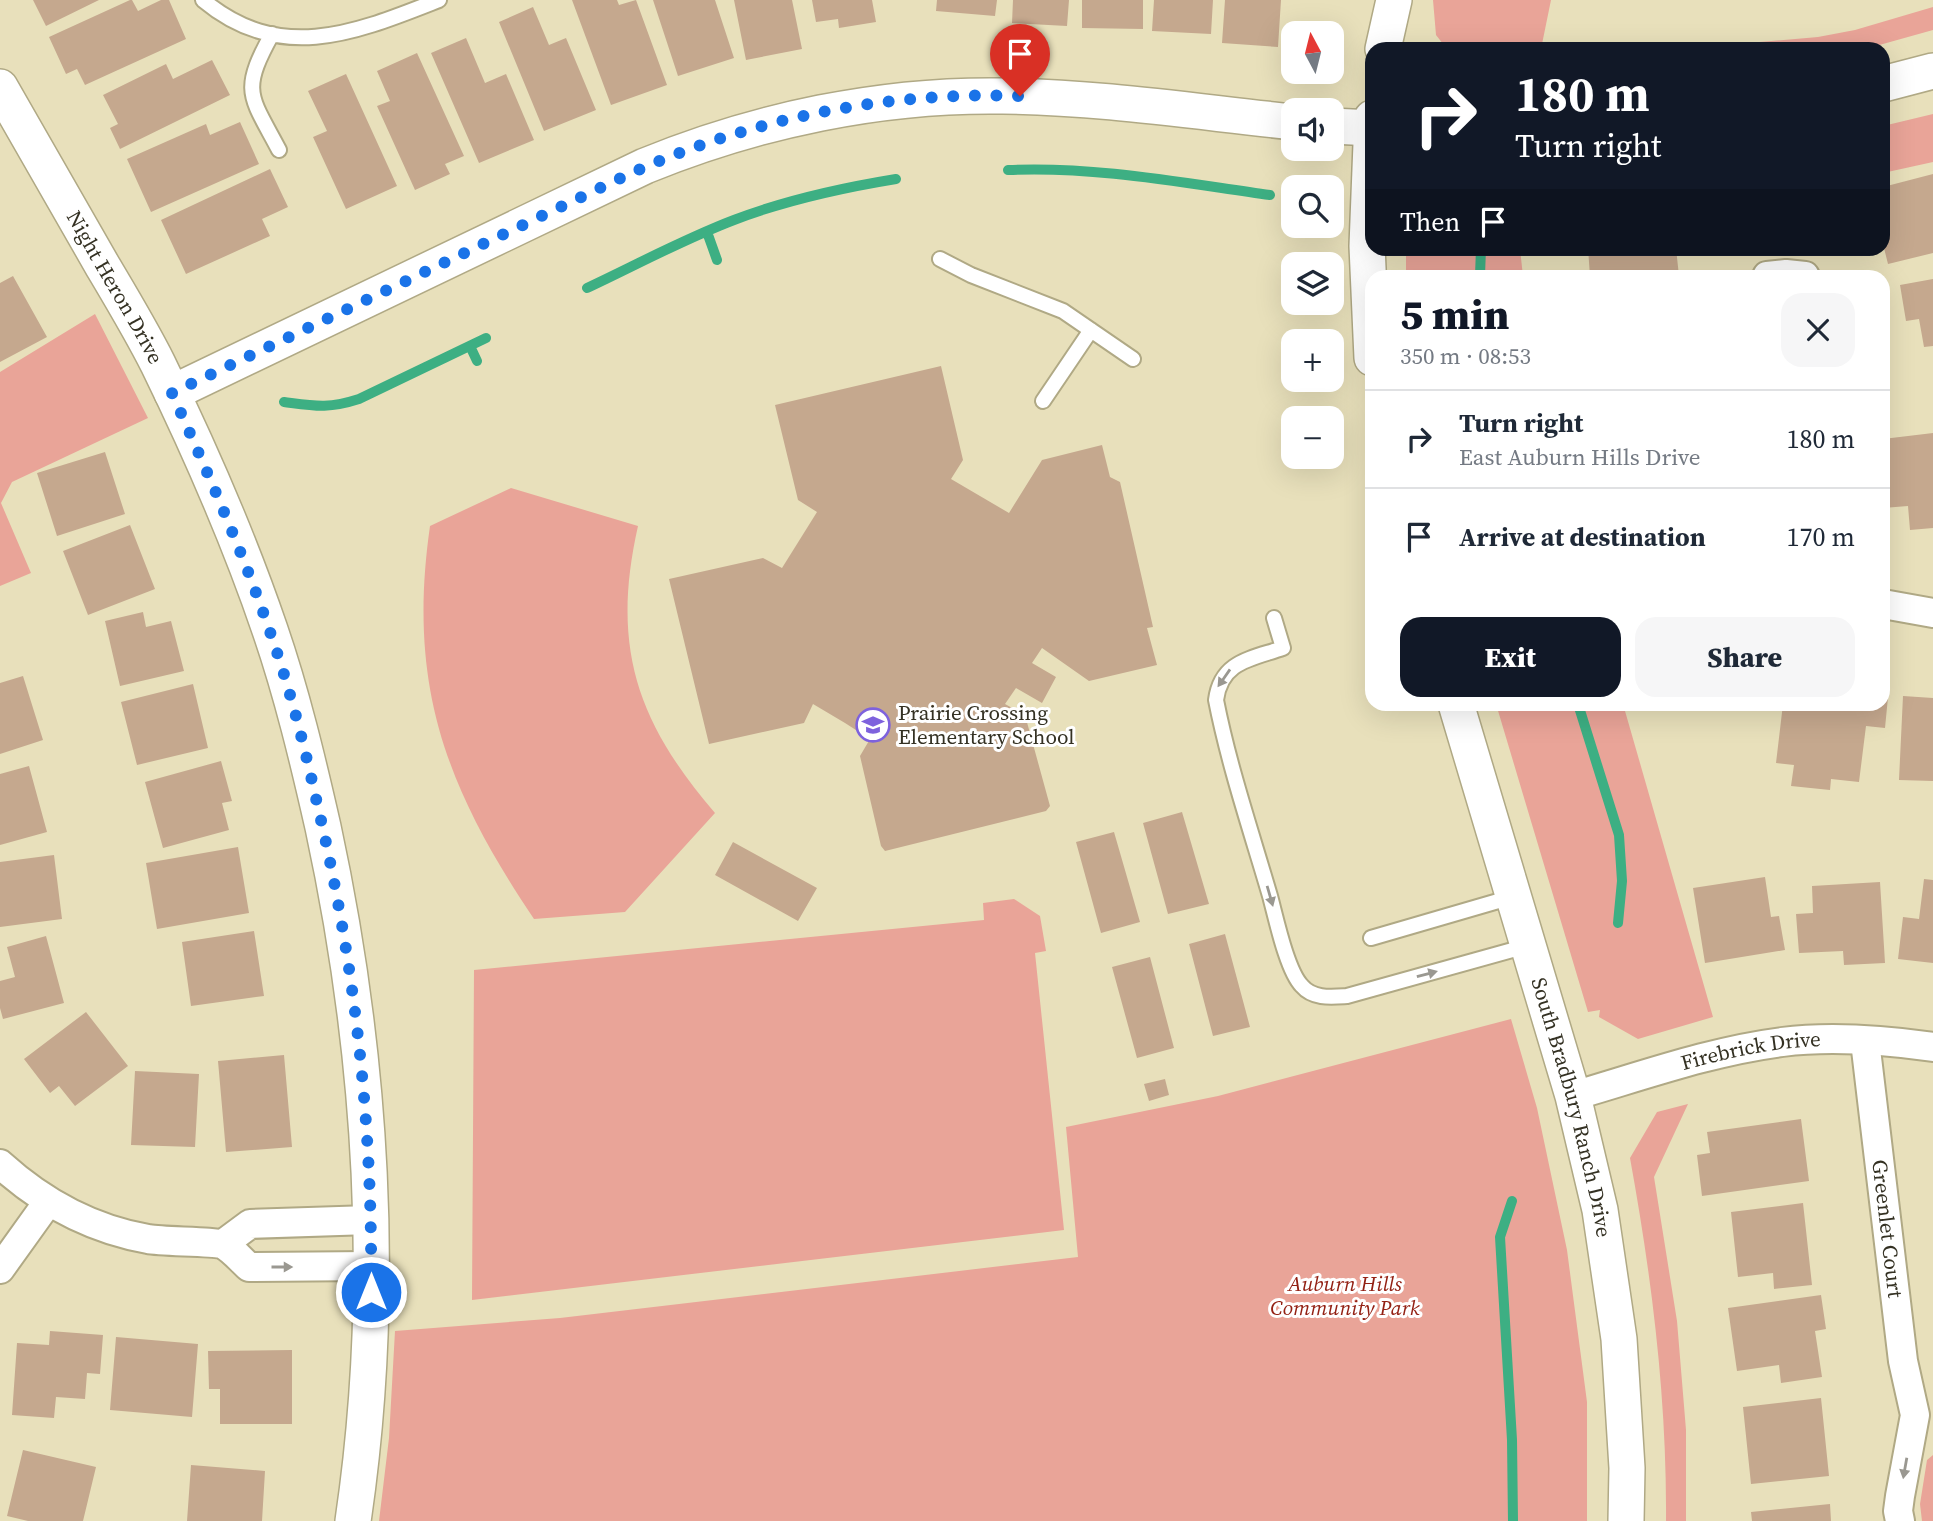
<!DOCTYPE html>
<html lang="en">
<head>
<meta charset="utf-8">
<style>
	:root { --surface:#fff; --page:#f6f6f7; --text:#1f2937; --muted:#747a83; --line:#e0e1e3; --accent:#111827 }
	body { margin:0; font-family:"Source Serif 4",serif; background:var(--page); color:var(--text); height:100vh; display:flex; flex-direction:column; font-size:26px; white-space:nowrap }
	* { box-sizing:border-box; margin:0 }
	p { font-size:23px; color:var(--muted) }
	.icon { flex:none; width:38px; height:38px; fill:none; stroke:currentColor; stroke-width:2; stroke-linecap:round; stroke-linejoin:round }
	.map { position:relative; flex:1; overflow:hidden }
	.panel { position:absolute; left:1365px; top:270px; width:525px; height:441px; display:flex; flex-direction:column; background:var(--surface); border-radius:21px; box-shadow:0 7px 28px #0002 }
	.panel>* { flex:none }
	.top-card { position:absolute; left:1365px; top:42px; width:525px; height:214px; border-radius:21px; box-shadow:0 7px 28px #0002; background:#111827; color:#fff; overflow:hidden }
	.needle { width:46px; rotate:353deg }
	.controls { position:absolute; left:1281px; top:21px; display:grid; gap:14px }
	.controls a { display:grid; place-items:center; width:63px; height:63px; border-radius:14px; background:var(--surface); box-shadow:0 7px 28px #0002; font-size:35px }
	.pin { position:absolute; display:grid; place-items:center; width:60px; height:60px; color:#fff; margin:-72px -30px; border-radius:50% 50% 50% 0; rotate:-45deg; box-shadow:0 0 7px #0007 }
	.pin .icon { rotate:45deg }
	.me { position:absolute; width:77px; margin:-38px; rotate:0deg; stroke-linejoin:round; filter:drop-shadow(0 0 5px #0008) }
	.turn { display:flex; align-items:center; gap:24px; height:147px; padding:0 35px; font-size:32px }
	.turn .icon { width:91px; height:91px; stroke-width:2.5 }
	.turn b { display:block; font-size:49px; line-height:60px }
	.then { display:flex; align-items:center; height:66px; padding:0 35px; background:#0003; gap:14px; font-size:26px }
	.round { display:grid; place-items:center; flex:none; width:74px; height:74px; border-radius:21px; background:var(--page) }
	.summary { display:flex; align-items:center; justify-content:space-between; height:119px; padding:0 35px }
	h1 { font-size:42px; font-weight:800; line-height:52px; color:var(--accent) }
	.button { display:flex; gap:14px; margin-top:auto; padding:14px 35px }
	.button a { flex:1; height:80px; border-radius:21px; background:var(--accent); color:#fff; font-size:28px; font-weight:800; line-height:80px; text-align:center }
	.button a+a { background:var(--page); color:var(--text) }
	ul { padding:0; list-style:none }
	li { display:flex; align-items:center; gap:21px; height:98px; padding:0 35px; border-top:2px solid var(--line) }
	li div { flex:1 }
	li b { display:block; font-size:26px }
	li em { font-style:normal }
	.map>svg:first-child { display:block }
</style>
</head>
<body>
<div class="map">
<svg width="1933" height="1521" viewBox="0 0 1933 1521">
	<rect width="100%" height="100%" fill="#e8e0bb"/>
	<path fill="#e9a498" d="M1433 0H1551L1541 49H1447L1436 35Z
		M1933 7V30L1865 49H1677L1818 37 1855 30Z
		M1933 114V162L1883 173V126Z
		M1406 249H1520L1523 276H1406Z
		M95 314 148 418 12 482 1 503 31 573 0 586V372Z
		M511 488 638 526C611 646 636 721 715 813L625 912 534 919C446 788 407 686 430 526Z
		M1496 704H1623L1713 1017 1638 1039 1599 1017 1600 1010 1588 1012Z
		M1014 899 1040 916 1046 951 1035 953 1064 1230 472 1300 474 970 984 920 983 903Z
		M1511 1019 1537 1108 1567 1250 1587 1402V1521H379L389 1438 395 1331 560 1318 1078 1257 1066 1127 1218 1096Z
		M1688 1104 1654 1177 1677 1321 1686 1430V1521H1666C1667 1399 1652 1279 1630 1158L1657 1112Z
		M1933 1455V1521H1922L1920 1504 1927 1460Z"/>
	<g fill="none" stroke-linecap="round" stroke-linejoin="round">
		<path stroke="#3daf83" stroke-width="10" d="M1008 170C1096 166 1183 183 1270 195
			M707 232 717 260
			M1480 276 1481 248
			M587 288C636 265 684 239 734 220 786 200 841 188 896 179
			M470 346 477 361
			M284 402C315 406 328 409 359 399L486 338
			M1578 704 1619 835 1622 881 1618 923
			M1512 1201 1500 1237 1512 1440 1513 1521"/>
	</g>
	<path fill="#c5a88e" d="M33 0H99L46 26Z
		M130 0H132L138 11 161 0H169L186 39 85 85 77 69 66 74 49 37Z
		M572 0H617L619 5 636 0 667 85 611 105Z
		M653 0H715L734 58 678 76Z
		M734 0H792L802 49 746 60Z
		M812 0H872L876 22 839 28 838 19 816 22Z
		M937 0H997L995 16 936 11Z
		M1013 0H1069L1067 26 1012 23Z
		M1082 0H1143V29L1082 28Z
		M1154 0H1213L1211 34 1152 31Z
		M1225 0H1281L1278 47 1222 43Z
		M533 7 549 45 566 38 596 110 544 131 499 22Z
		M466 38 485 83 506 74 534 140 479 163 431 53Z
		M417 53 464 156 445 164 450 174 415 190 377 106 390 101 377 71Z
		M212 60 230 95 120 149 110 128 118 124 103 95 166 64 173 79Z
		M346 74 397 186 346 209 313 137 327 131 308 91Z
		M240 122 259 164 151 212 127 159 206 124 210 135Z
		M270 169 288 207 262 219 270 236 186 274 161 220Z
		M1933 174V253L1888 264 1883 244V187Z
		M1588 248H1676L1679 276H1590Z
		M13 276 47 337 0 362V283Z
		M1933 279V346L1924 347 1919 319 1906 321 1900 285Z
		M941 366 963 460 951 479 1009 513 1042 460 1102 445 1110 477 1120 482 1153 627 1147 628 1157 665 1089 681 1042 648 1032 663 1056 677 1042 703 1016 688 1005 704 1025 715 1050 806 1046 811 885 851 881 846 860 756 870 739 845 723 813 704 804 723 709 744 669 579 763 558 782 568 817 512 798 500 775 405Z
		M1933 433V528L1910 530 1908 506 1883 508V439Z
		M105 452 125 514 57 536 37 473Z
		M130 525 155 589 88 615 63 551Z
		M143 612 146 627 171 621 184 671 120 686 105 621Z
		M23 676 43 740 0 754V683Z
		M193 684 208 748 137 765 121 702Z
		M1883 686 1889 687 1885 728 1866 726 1859 782 1831 779 1830 790 1791 786 1794 765 1776 763 1783 704H1883Z
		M1903 696 1933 698V781L1899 780Z
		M221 761 232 801 222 803 229 830 163 848 145 782Z
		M29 766 47 832 0 845V774Z
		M1182 812 1209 904 1168 914 1143 823Z
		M1114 832 1140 922 1101 933 1076 842Z
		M733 842 817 888 798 921 715 875Z
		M238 847 249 913 157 929 146 863Z
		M54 855 62 919 0 927V862Z
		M1765 877 1771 917 1779 916 1785 950 1705 963 1693 888Z
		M1924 879 1933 880V963L1898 959 1903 917 1919 919Z
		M1880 882 1885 963 1844 965 1843 951 1799 953 1796 914 1813 913 1812 886Z
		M254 931 264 996 191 1006 182 942Z
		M1225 934 1250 1027 1213 1036 1189 944Z
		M46 936 64 1003 3 1019 0 1008V981L15 977 7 947Z
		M1150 957 1174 1048 1137 1058 1112 967Z
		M86 1012 128 1066 75 1106 59 1086 50 1093 24 1059Z
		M284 1055 292 1147 226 1152 218 1061Z
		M135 1071 199 1074 195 1147 131 1145Z
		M1165 1079 1169 1095 1149 1101 1144 1084Z
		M1801 1119 1809 1181 1702 1196 1697 1155 1710 1153 1707 1132Z
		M1803 1203 1812 1285 1774 1289 1773 1273 1738 1277 1731 1212Z
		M1821 1295 1826 1329 1815 1331 1822 1377 1781 1383 1779 1365 1737 1371 1728 1308Z
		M50 1331 103 1335 100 1374 87 1373 85 1399 56 1397 54 1418 12 1415 17 1343 49 1345Z
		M116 1337 198 1344 192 1417 110 1410Z
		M292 1350V1424H220V1389H209L208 1351Z
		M1821 1398 1829 1476 1751 1484 1743 1407Z
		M23 1450 96 1467 83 1521H28L7 1516Z
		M191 1465 265 1471 262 1521H187Z
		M1830 1504 1831 1521H1752L1751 1512Z"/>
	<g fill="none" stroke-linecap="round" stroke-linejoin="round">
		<defs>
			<path id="service" d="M203 0C281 65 357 32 439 0
				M272 34C240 92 250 95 279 150
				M940 259 971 275 1063 311 1133 359
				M1043 401 1091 330
				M1274 618 1283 648C1251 659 1221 661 1216 700 1229 766 1251 831 1270 896 1276 918 1287 971 1302 986 1313 999 1331 997 1347 996L1527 946
				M1371 938 1512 897"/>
			<g id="minor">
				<path d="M1767 276 1786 274 1805 276"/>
				<path d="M1883 604 1933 613"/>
				<path id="s1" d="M1865 1041 1903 1361 1915 1415 1900 1496 1898 1511 1900 1521"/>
				<path id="s2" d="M1573 1096C1642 1076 1711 1051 1782 1042 1831 1036 1884 1040 1933 1047"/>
				<path d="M0 1164C43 1203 91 1229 148 1239 163 1242 216 1241 224 1245 233 1250 241 1260 249 1267L371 1266"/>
				<path d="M223 1244 250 1224 370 1220"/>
				<path d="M0 1269 48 1202"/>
			</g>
			<g id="tertiary">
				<path d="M1383 49 1394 0"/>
				<path d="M1883 84 1933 71"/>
				<path id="s3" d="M0 87C34 146 68 205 102 265 121 297 141 330 158 364 200 450 239 539 270 630 292 694 308 761 323 827 372 1054 387 1291 353 1521"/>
				<path d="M1372 118 1367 246 1372 358"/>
				<path d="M1332 126 1372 128"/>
				<path d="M172 393 645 166C758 120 881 94 1003 96 1099 97 1197 112 1293 122"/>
				<path id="s4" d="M1456 704 1573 1096 1600 1210 1619 1339 1627 1468 1626 1521"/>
			</g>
		</defs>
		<use href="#service" stroke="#b0a985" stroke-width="18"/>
		<use href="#minor" stroke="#b0a985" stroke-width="32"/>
		<use href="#tertiary" stroke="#b0a985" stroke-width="38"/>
		<use href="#service" stroke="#fff" stroke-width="14"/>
		<use href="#minor" stroke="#fff" stroke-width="28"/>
		<use href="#tertiary" stroke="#fff" stroke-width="35"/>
	</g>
	<defs><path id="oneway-solid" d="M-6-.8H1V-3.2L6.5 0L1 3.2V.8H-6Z" transform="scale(1.75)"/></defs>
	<g fill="#9a9891">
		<use href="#oneway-solid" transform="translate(1224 678) rotate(125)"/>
		<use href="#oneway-solid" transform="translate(1270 896) rotate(74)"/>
		<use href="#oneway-solid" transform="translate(1427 974) rotate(-15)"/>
		<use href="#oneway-solid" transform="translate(282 1267)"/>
		<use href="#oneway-solid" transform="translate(1905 1468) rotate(100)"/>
	</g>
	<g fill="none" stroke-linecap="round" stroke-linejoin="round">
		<path stroke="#1a73e8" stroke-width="12" stroke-dasharray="0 21.6" d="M371 1292C373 1127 355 963 317 803 304 744 289 685 269 629 241 548 207 471 172 393L621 178C743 120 885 91 1020 96"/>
	</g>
	<defs>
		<symbol id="school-ring" viewBox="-11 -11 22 22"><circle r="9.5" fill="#fff" stroke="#7e62dd" stroke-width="1.5"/><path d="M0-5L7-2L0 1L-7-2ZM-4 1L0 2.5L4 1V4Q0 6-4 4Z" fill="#7e62dd"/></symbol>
	</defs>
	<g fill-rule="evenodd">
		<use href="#school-ring" x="854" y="706" width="38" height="38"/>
	</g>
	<g text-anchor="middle" stroke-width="6" stroke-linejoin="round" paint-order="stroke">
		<g font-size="21" fill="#343123" stroke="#fff">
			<text dy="7" stroke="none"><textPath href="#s3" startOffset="231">Night Heron Drive</textPath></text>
			<text dy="7" stroke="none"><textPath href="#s2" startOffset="184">Firebrick Drive</textPath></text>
			<text dy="7" stroke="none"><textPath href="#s4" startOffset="420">South Bradbury Ranch Drive</textPath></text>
			<text dy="7" stroke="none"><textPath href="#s1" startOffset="189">Greenlet Court</textPath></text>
		</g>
		<g font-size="21" fill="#343123" stroke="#fff" text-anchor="start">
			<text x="898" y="720">Prairie Crossing<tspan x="898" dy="24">Elementary School</tspan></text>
		</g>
		<g font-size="21" font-style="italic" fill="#932114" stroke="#fff">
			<text x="1345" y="1291">Auburn Hills<tspan x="1345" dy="24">Community Park</tspan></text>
		</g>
	</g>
</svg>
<div class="controls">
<a><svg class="needle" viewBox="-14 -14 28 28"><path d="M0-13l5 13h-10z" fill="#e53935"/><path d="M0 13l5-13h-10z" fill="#747a83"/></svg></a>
<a><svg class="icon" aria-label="sound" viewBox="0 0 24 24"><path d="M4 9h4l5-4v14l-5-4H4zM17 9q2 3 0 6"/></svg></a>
<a><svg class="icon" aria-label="search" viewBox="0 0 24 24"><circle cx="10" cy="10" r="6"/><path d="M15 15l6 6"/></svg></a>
<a><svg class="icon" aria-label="layers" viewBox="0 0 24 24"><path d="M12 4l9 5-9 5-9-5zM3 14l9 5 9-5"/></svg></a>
<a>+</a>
<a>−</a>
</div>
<div class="pin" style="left:1020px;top:96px;background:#d93025"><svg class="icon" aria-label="arrive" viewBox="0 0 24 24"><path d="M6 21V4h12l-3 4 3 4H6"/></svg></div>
<svg class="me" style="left:371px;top:1292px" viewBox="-20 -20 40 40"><circle r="17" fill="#1a73e8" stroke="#fff" stroke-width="3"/><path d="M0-11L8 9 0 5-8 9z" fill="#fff"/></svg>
<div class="top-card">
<div class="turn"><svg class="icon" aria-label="right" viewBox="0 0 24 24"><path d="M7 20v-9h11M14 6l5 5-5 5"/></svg><div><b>180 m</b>Turn right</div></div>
<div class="then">Then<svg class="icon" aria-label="arrive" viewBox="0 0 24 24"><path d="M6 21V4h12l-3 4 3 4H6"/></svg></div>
</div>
<section class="panel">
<div class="summary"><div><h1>5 min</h1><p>350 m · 08:53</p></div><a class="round"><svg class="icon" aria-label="close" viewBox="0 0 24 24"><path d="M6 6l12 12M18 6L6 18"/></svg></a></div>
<ul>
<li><svg class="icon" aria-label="right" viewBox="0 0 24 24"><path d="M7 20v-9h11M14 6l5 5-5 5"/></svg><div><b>Turn right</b><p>East Auburn Hills Drive</p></div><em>180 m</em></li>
<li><svg class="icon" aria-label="arrive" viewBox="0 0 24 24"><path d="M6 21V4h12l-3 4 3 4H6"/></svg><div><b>Arrive at destination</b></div><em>170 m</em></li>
</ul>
<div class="button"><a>Exit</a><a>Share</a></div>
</section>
</div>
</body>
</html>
